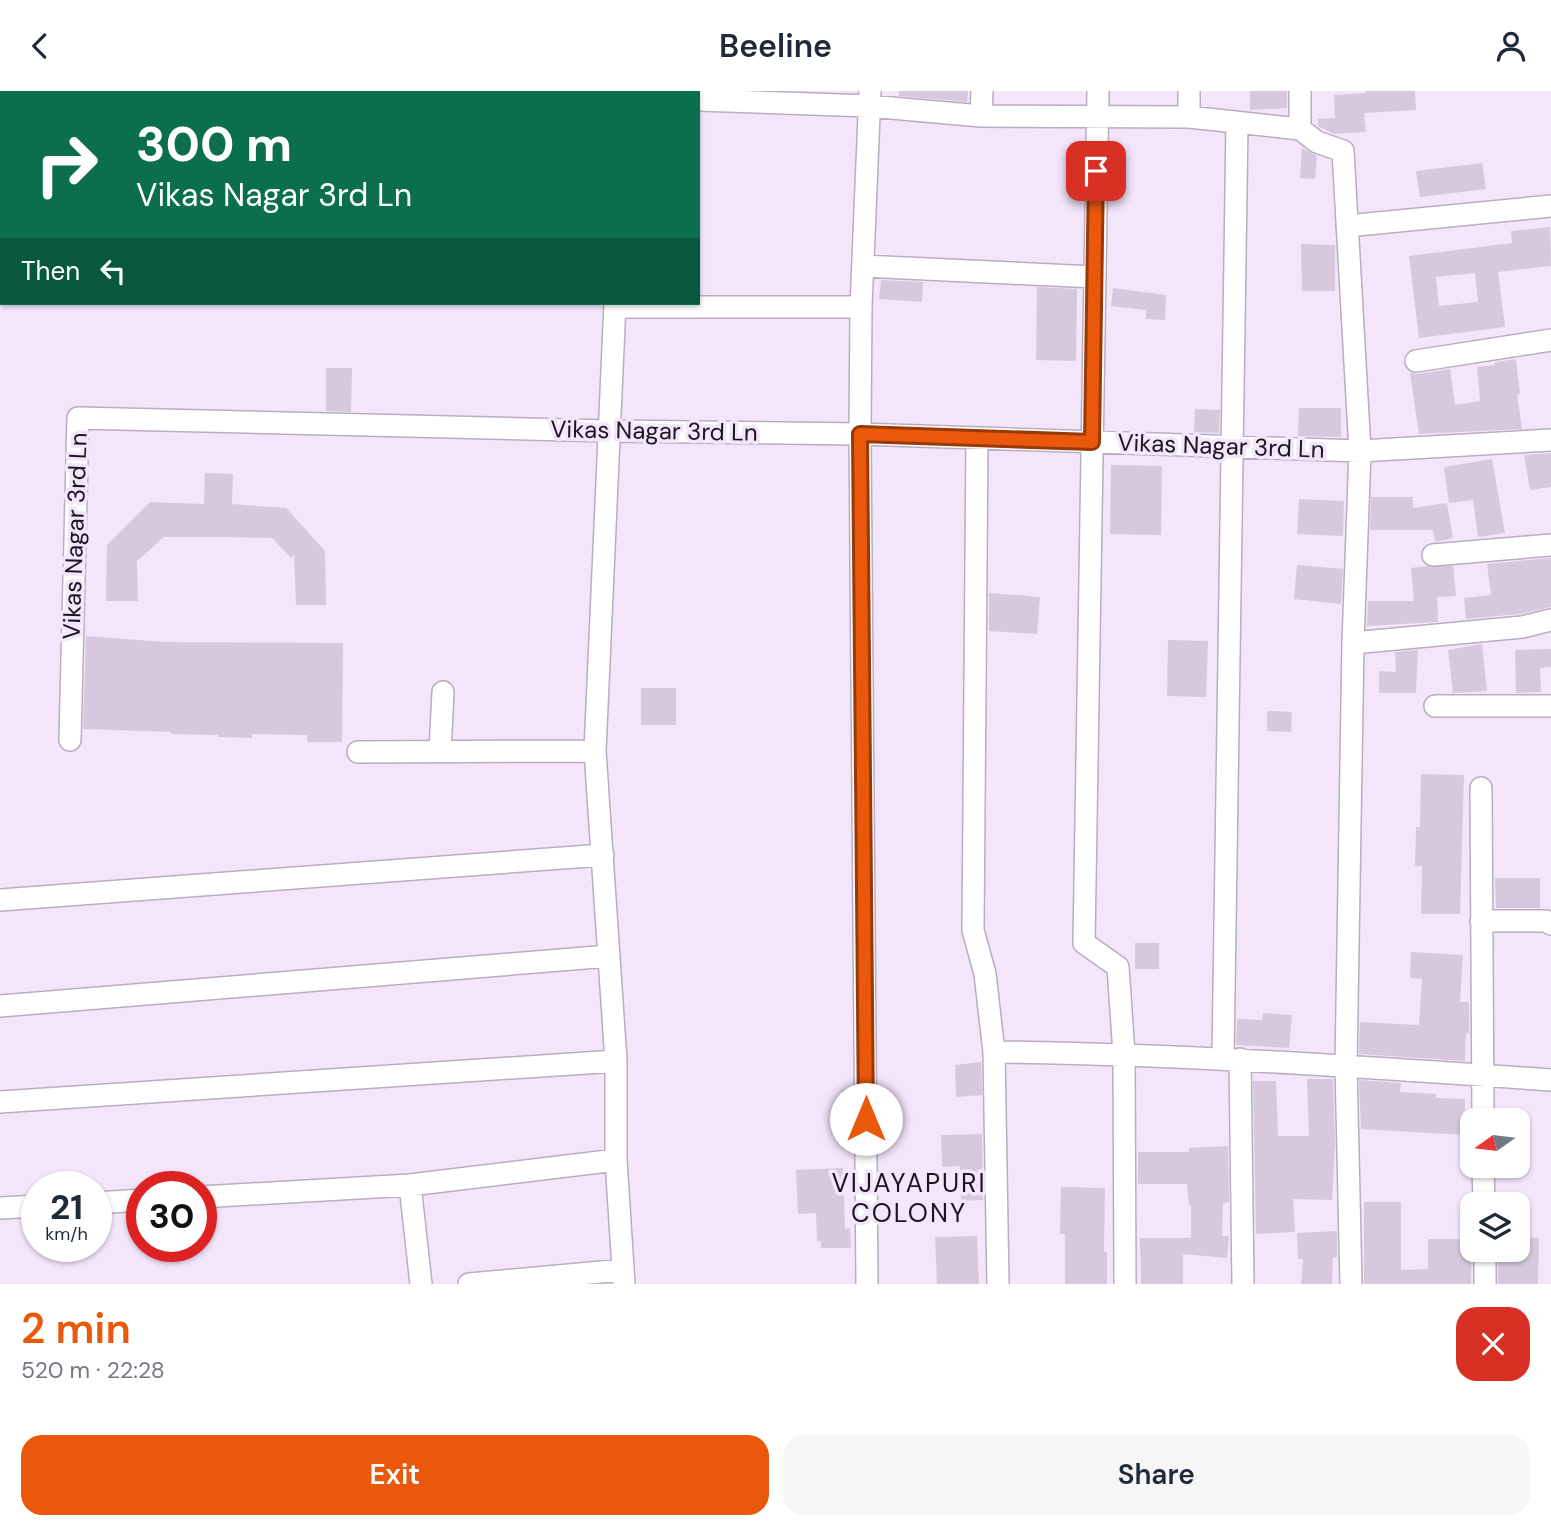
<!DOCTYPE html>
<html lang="en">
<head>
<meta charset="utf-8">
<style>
	:root { --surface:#fff; --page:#f6f6f7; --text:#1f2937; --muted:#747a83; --accent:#ea580c }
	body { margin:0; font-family:"DM Sans",sans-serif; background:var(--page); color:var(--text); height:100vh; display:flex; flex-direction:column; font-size:26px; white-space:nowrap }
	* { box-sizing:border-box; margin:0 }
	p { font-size:23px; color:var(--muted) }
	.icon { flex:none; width:38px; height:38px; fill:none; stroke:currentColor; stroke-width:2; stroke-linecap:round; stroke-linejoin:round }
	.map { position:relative; height:1193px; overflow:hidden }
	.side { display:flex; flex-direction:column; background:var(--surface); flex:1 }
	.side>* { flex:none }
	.banner { position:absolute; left:0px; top:0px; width:700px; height:214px; box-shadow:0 2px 5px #0004; background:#0b6e4f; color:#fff; overflow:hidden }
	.needle { width:46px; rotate:256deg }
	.tools { position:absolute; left:1460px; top:1017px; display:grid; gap:14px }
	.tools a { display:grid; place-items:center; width:70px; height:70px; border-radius:14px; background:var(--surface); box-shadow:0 2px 5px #0004; font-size:35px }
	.speed { position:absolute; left:21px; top:1080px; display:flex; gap:14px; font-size:35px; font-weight:700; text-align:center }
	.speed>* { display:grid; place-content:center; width:91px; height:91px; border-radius:50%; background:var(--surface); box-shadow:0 2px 5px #0004; line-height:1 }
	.speed small { font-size:18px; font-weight:400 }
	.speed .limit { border:10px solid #d22; background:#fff; color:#111 }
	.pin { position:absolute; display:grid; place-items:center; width:60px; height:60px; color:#fff; margin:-30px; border-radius:14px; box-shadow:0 4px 10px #0006 }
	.me { position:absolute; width:77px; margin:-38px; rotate:0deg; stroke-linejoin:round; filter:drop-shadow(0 0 5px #0008) }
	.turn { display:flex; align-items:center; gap:24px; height:147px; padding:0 21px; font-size:32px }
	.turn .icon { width:91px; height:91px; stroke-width:2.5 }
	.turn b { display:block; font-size:49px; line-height:60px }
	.then { display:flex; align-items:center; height:66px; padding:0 21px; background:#0003; gap:14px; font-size:26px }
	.round { display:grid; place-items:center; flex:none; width:74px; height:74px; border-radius:21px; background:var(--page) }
	.summary { display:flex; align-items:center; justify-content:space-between; height:119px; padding:0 21px }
	h1 { font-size:42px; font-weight:600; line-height:52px; color:var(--accent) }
	.action { display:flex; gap:14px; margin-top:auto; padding:14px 21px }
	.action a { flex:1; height:80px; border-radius:21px; background:var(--accent); color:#fff; font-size:28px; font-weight:600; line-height:80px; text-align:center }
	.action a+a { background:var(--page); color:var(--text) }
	header { display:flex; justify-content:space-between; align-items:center; height:91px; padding:0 21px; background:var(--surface); font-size:32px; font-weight:600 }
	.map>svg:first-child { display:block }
</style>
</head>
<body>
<header><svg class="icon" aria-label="back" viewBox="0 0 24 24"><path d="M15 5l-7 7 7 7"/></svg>Beeline<svg class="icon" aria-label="person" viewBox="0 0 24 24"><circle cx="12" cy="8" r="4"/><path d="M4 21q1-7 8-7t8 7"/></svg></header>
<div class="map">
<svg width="1551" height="1193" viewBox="0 0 1551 1193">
	<rect width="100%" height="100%" fill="#f3e6fb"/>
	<path fill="#d6c9de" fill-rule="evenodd" d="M899 0H968L967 11 899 5Z
		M1250 0H1287V17L1250 19Z
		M1366 0H1415L1416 19 1364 22 1366 41 1334 43 1318 35V28L1335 27 1334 4 1366 2Z
		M1302 57 1317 65 1315 88 1300 87Z
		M1482 72 1486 98 1420 106 1416 80Z
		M1550 136 1551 175 1498 181 1505 236 1419 247 1409 165 1512 152 1511 140ZM1475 182 1478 211 1439 215 1436 186Z
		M1301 153 1335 154V200H1302Z
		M881 189 923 191 922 211 879 208Z
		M1037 196 1077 198 1076 270 1036 269Z
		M1113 197 1166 204 1165 229 1146 228V219L1111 215Z
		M1516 268 1520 303H1517L1522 338 1419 343 1410 282 1418 283 1450 278 1455 314 1480 310 1477 276 1495 274V271Z
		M326 277H352L351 321 326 320Z
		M1299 317H1341V346L1298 345Z
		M1195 318 1220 319 1219 342 1194 341Z
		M1551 362V396L1530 399 1524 364Z
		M1492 368 1505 442 1478 446 1473 409 1449 412 1444 376Z
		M1111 374 1162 375 1161 444 1110 443Z
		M205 382 233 383 232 413 286 417 325 460 326 514H296L294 463 291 467 272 447 224 446H164L137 470 138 510H106L107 454 150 411 204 413Z
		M1371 406H1413V417L1447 412 1453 447 1435 451 1433 439H1370Z
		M1299 408 1344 410 1343 445 1297 443Z
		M1551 467V516L1520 523 1464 528H1466L1464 507 1491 504 1487 473Z
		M1297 474 1343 478 1341 513 1294 508Z
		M1427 475H1453L1456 505 1437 506 1438 531 1367 535 1368 510H1414L1411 477Z
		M989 502 1040 506 1037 543 989 540Z
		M86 545 164 551 343 552 342 651H307V644L252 643V647L218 646V644L171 643V641L83 638Z
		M1168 549 1208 550 1206 606 1167 605Z
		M1482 553 1487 600 1453 602 1448 559Z
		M1551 558V576L1540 577 1541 601 1516 602 1515 559Z
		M1418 559 1416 602H1379V580L1396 581 1395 561Z
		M641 597H676V634H641Z
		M1267 620 1292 621 1291 641 1267 640Z
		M1421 683 1464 684 1460 823H1421L1422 775H1415L1416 736H1420Z
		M1495 787H1540V817H1496Z
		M1135 852H1159V878H1135Z
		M1411 861 1463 864 1460 911H1469V943L1466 942 1465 970 1359 963 1360 931 1419 934 1422 888 1410 887Z
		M1263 922 1292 924 1289 957 1236 954 1237 928 1262 929Z
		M981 971 982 1004 956 1006 955 974Z
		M1307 988H1333L1335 1055 1332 1109 1293 1108 1295 1141 1256 1143 1253 990H1276L1278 1045H1309Z
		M1359 989 1401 992 1400 1001 1436 1003V1007L1465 1008 1464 1044 1361 1038Z
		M982 1043 983 1109 961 1110 960 1075 942 1076 941 1044Z
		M1228 1055 1229 1111 1223 1112 1222 1145H1229L1227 1167 1183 1163V1193H1141L1140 1147H1191V1114H1189L1187 1093H1138V1061H1189V1057Z
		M843 1077 845 1138 850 1137 851 1157H821V1150H817L816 1122 798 1123 796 1079Z
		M1061 1096 1105 1097 1104 1161H1107V1193H1065V1143H1060Z
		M1364 1111H1401V1179L1428 1178V1148H1472L1471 1193H1364Z
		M1337 1140V1166L1333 1167 1332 1193H1301L1303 1168H1298L1297 1142Z
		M977 1145 979 1193H937L935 1146Z
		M1517 1146 1539 1147 1538 1193H1498V1158H1517Z"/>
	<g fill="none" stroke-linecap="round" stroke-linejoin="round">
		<defs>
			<path id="minor" d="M236 0 242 2
				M355 0V2
				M1098 0 1084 852 1118 876 1124 963 1125 1193
				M1189 0V26
				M1300 0V38L1317 51 1343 60 1360 360 1353 552 1346 975 1351 1193
				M621 2V0
				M698 9 869 15 981 25 1189 26 1300 38
				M981 25 982 0
				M1347 135 1551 115
				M863 175 1094 186
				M615 212 595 660 616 970V1069L624 1193
				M615 216H861
				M1416 270 1551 249
				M977 347 973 839 985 883 994 961 998 1193
				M1433 464 1551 454
				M1353 552 1522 536 1551 529
				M1435 615H1551
				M70 649 78 327 608 340 860 343 1360 360 1551 349
				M358 661 595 660
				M440 661 443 601
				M1481 697 1483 1029
				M0 809 603 764
				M1481 830H1546L1551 833
				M0 915 609 865
				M994 961C1180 963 1365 976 1551 989
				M1223 967 1237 32
				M1240 968 1243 1193
				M0 1011 616 970
				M1483 1074 1484 1113
				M410 1094 421 1193
				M201 1106 410 1094 616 1069
				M96 1112 142 1109
				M0 1117 37 1115
				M1485 1158V1193
				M469 1193 623 1179
				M867 1193 860 343 861 216 870 0"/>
		</defs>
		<use href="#minor" stroke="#baadc1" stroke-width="24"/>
		<use href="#minor" stroke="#fff" stroke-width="21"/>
	</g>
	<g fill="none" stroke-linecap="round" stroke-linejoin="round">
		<defs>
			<path id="route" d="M866 1028 860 343 1092 351 1096 80"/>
		</defs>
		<use href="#route" stroke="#983908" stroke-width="18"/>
		<use href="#route" stroke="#ea580c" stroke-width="12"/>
	</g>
	<g text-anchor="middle" stroke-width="7" stroke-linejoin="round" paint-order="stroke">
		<g font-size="24" fill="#1b161e" stroke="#f3e6fb">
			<text transform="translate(654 340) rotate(1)" y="8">Vikas Nagar 3rd Ln</text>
			<text transform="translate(1221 355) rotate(2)" y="8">Vikas Nagar 3rd Ln</text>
			<text transform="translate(75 445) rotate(-88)" y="8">Vikas Nagar 3rd Ln</text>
		</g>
		<g font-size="26" letter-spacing="2" fill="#1b161e" stroke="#f3e6fb">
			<text x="909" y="1101">VIJAYAPURI<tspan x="909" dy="30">COLONY</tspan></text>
		</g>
	</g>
</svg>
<div class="tools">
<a><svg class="needle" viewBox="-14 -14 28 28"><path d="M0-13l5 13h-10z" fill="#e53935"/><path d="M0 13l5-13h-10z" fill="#747a83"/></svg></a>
<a><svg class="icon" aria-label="layers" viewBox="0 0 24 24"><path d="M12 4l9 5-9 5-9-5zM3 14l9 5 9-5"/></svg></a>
</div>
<div class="speed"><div>21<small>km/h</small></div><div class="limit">30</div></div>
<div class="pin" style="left:1096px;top:80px;background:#d93025"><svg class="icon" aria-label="arrive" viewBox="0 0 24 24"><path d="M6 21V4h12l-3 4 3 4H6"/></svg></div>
<svg class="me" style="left:866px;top:1028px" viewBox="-20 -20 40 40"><circle r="19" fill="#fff"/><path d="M0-13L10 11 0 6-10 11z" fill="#ea580c"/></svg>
<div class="banner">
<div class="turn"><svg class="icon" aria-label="right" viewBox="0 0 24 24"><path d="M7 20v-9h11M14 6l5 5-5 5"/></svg><div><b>300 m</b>Vikas Nagar 3rd Ln</div></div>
<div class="then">Then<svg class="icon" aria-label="left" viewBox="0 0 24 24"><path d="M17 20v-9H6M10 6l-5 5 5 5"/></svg></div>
</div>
</div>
<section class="side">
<div class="summary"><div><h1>2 min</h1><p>520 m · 22:28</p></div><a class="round" style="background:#d93025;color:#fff"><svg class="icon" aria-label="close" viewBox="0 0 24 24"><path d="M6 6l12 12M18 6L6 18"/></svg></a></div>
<div class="action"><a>Exit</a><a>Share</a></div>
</section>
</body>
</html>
